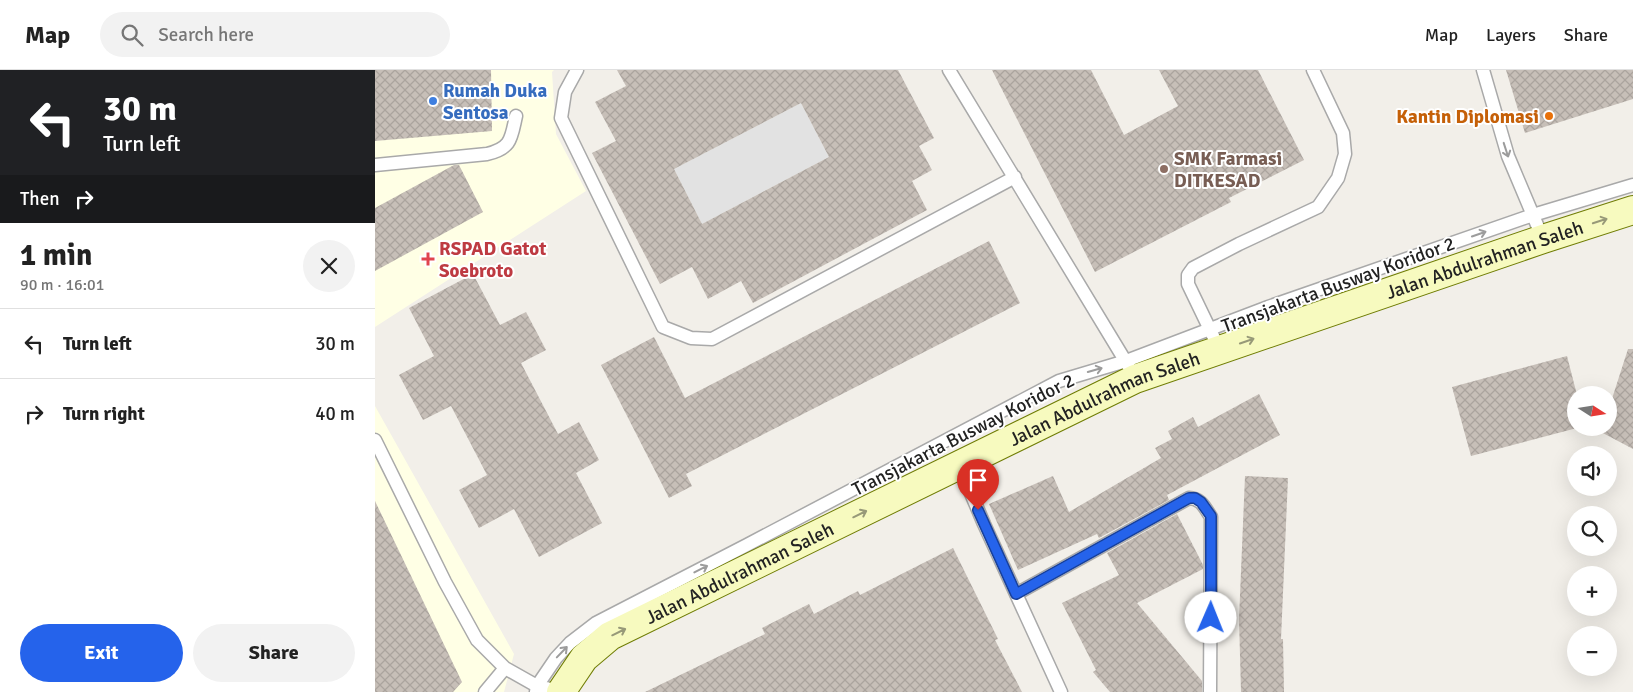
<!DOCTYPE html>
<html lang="en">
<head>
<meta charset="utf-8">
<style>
	:root { --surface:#fff; --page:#f2f2f2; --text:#222; --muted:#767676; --line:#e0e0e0; --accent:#2563eb }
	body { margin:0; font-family:Signika,sans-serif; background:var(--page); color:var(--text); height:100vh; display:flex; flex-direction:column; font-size:19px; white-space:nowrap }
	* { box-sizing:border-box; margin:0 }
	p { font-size:16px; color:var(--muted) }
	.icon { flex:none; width:28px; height:28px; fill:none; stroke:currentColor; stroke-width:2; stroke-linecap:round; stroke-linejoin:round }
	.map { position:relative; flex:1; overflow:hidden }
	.details { display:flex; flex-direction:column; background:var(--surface); width:375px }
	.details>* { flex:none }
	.guide { background:#202124; color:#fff; overflow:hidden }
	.needle { width:32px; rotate:102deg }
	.controls { position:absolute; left:1192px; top:316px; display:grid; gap:10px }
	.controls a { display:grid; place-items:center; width:50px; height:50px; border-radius:50%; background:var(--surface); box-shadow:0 5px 20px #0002; font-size:25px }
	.pin { position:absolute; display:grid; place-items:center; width:42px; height:42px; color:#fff; margin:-51px -21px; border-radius:50% 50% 50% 0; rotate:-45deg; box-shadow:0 0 5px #0007 }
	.pin .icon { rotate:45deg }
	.me { position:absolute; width:55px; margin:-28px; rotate:1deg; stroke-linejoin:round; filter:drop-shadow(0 0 4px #0008) }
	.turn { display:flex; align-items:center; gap:18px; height:105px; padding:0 20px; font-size:22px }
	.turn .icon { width:65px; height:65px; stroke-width:2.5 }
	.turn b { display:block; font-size:35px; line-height:42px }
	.then { display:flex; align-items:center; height:48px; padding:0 20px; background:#0003; gap:10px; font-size:19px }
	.round { display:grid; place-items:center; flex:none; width:52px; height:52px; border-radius:26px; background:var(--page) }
	.summary { display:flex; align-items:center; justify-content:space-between; height:85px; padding:0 20px }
	h1 { font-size:30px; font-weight:700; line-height:38px }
	.cta { display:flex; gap:10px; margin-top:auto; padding:10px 20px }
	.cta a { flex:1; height:58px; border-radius:30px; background:var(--accent); color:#fff; font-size:20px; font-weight:700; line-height:58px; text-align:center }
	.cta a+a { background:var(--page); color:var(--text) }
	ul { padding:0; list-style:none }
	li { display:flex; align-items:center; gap:15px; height:70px; padding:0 20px; border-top:1px solid var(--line) }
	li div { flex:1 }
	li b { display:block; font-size:19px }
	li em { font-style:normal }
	header { display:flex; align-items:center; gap:30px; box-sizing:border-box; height:70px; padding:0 25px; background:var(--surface); border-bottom:1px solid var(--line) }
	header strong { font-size:24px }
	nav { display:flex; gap:28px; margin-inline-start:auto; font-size:18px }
	.search { width:350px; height:45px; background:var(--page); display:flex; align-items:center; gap:12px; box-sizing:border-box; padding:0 18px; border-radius:28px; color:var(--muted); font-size:19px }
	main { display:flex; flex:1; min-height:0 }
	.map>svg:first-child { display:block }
</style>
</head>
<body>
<header>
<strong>Map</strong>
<div class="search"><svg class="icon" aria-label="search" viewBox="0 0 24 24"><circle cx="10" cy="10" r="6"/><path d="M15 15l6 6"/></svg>Search here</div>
<nav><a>Map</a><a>Layers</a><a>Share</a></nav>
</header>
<main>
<section class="details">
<div class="guide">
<div class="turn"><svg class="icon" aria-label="left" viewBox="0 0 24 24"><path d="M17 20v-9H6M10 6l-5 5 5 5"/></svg><div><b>30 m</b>Turn left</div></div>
<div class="then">Then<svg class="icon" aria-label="right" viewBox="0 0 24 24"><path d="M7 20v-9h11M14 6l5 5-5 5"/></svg></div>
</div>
<div class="summary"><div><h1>1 min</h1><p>90 m · 16:01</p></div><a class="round"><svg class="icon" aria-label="close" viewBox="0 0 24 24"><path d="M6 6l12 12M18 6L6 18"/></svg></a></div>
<ul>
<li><svg class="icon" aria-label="left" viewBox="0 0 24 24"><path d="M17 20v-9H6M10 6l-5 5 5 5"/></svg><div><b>Turn left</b></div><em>30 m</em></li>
<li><svg class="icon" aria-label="right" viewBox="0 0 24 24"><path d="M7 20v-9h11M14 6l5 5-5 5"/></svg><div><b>Turn right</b></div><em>40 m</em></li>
</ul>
<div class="cta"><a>Exit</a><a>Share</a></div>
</section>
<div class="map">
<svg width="1258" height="622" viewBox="0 0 1258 622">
	<defs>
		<pattern id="building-cross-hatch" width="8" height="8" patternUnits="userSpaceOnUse" patternTransform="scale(1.25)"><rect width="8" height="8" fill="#c7bfb8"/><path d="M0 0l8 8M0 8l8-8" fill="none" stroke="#aba49e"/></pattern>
	</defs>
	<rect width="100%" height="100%" fill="#f2efe9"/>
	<path fill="#ffffe5" d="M0 0H179L177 2 181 64 211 121 0 257Z
		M0 336 139 584 129 622H0Z"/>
	<path fill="#e2e2e2" d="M426 33 454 87 327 154 299 99Z"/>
	<path fill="url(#building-cross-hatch)" fill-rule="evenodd" d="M0 0H116L117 61 0 71Z
		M242 0H523L559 68 544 76 557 100 537 111 552 140 378 233 366 211 333 229 317 197 285 214 217 83 241 71 220 32 251 16ZM426 33 454 87 327 154 299 99Z
		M617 0H716L749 65 803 36 784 0H883L929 90 854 128 856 132 720 202Z
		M1131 0H1258V29L1150 63Z
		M79 95H84L108 142 0 201V138Z
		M614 171 645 233 311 404 317 416 294 428 226 295 279 267 310 328Z
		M98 204 125 255 151 242 171 280 146 293 183 364 204 352 224 390 201 403 227 453 164 487 139 439 104 458 84 420 112 405 76 336 48 350 24 305 59 286 34 238Z
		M1253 279H1258V379L1226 362 1227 358H1234V338Z
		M1192 286 1202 325V358L1096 386 1077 317Z
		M884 324 905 365 792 425 794 430 724 468 722 464 643 500 614 434 678 406 694 442 786 388 780 378 797 369 793 361 818 347 823 357Z
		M870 406 913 408 906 569H908L909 622H866L864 549Z
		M0 431 87 612 78 622H0Z
		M802 444 828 495V499L762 533 827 611V622H735L718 602 721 600 687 533 744 505 732 483Z
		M578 478 623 569 620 570 647 622H270L390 564 387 558 434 534 439 544 483 521 485 525Z"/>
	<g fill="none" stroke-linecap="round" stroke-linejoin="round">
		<defs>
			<path id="lane" d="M202 0 190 22 186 48 288 257 316 268 337 269 640 107
				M574 0 754 297
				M1108 0 1133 86 1168 169
				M0 95 112 84C137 78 136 68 141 46
				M839 268 813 214V205L818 198 864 174 943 137 963 108 970 84 968 63 938 0
				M0 370 70 512 102 570 130 598 162 616 186 621
				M584 395 609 454 686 622
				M641 524 814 428C826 428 830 438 836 447L835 622
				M110 622 130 598
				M161 622 162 616 181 588 195 573 221 553 372 475 684 311 751 291 893 237 1158 145 1258 115"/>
			<g id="secondary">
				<path id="s1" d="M186 622 209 588 235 566 760 309 1168 169 1258 140"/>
			</g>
		</defs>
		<use href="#lane" stroke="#a9a9a9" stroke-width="15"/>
		<use href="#secondary" stroke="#707d05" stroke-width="30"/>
		<use href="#lane" stroke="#fff" stroke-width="12"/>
		<use href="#secondary" stroke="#f7fabf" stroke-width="28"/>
	</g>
	<defs><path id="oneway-shaft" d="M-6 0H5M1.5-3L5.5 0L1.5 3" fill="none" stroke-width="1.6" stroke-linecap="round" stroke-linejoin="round" transform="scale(1.25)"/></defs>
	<g stroke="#9c9c9c">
		<use href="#oneway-shaft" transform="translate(1131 80) rotate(72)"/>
		<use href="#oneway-shaft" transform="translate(1104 164) rotate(-19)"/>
		<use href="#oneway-shaft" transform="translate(720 300) rotate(-16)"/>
		<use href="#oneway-shaft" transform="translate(326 499) rotate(-27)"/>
		<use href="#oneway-shaft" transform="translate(187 582) rotate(-46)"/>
	</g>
	<g stroke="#979978">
		<use href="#oneway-shaft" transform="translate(1225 151) rotate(-18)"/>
		<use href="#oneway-shaft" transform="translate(872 271) rotate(-19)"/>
		<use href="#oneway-shaft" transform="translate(485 444) rotate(-26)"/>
		<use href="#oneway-shaft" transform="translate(244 562) rotate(-26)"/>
	</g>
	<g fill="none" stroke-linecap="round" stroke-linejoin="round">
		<defs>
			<path id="route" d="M603 440 641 524 814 428H820L826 432 836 446V548"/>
		</defs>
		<use href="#route" stroke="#184099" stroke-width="12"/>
		<use href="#route" stroke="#2563eb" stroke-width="9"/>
	</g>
	<circle fill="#3f7fe0" stroke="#fff" stroke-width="2" cx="58" cy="31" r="5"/>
	<circle fill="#e8710a" stroke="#fff" stroke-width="2" cx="1174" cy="46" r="5"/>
	<circle fill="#8d6e63" stroke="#fff" stroke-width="2" cx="789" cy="99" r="5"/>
	<path fill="#e0444e" stroke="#fff" stroke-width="2" d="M50.5 181.5h5v5h5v5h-5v5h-5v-5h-5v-5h5z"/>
	<g text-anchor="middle" stroke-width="4" stroke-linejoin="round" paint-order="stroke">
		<g font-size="19" font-weight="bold" fill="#366cbe" stroke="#fff" text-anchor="start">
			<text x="68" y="27">Rumah Duka<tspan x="68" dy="22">Sentosa</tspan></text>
		</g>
		<g font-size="19" font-weight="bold" fill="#c56008" stroke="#fff" text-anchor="end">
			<text x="1164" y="53">Kantin Diplomasi</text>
		</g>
		<g font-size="19" font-weight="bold" fill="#785e54" stroke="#fff" text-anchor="start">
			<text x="799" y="95">SMK Farmasi<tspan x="799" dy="22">DITKESAD</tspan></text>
		</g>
		<g font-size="19" font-weight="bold" fill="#be3a42" stroke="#fff" text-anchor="start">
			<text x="64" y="185">RSPAD Gatot<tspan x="64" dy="22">Soebroto</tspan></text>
		</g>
		<g font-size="19" fill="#222" stroke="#fff">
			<text dy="7" stroke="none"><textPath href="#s1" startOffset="1029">Jalan Abdulrahman Saleh</textPath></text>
			<text transform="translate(963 214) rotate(-20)" y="7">Transjakarta Busway Koridor 2</text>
			<text dy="7" stroke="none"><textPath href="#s1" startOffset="624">Jalan Abdulrahman Saleh</textPath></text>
			<text transform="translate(588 364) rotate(-27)" y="7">Transjakarta Busway Koridor 2</text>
			<text dy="7" stroke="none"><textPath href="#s1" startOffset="219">Jalan Abdulrahman Saleh</textPath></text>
		</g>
	</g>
</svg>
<div class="controls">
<a><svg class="needle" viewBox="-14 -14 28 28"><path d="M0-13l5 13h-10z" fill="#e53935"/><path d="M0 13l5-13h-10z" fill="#767676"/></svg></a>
<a><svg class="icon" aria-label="sound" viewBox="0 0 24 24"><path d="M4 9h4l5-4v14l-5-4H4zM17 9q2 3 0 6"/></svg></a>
<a><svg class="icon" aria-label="search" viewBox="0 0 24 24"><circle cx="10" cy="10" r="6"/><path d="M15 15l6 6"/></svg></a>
<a>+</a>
<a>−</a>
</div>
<div class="pin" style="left:603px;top:440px;background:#d93025"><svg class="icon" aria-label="arrive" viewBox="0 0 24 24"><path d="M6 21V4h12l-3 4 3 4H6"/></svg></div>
<svg class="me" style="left:836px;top:548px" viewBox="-20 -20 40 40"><circle r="19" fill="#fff"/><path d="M0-13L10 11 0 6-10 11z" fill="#2563eb"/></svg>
</div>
</main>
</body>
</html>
